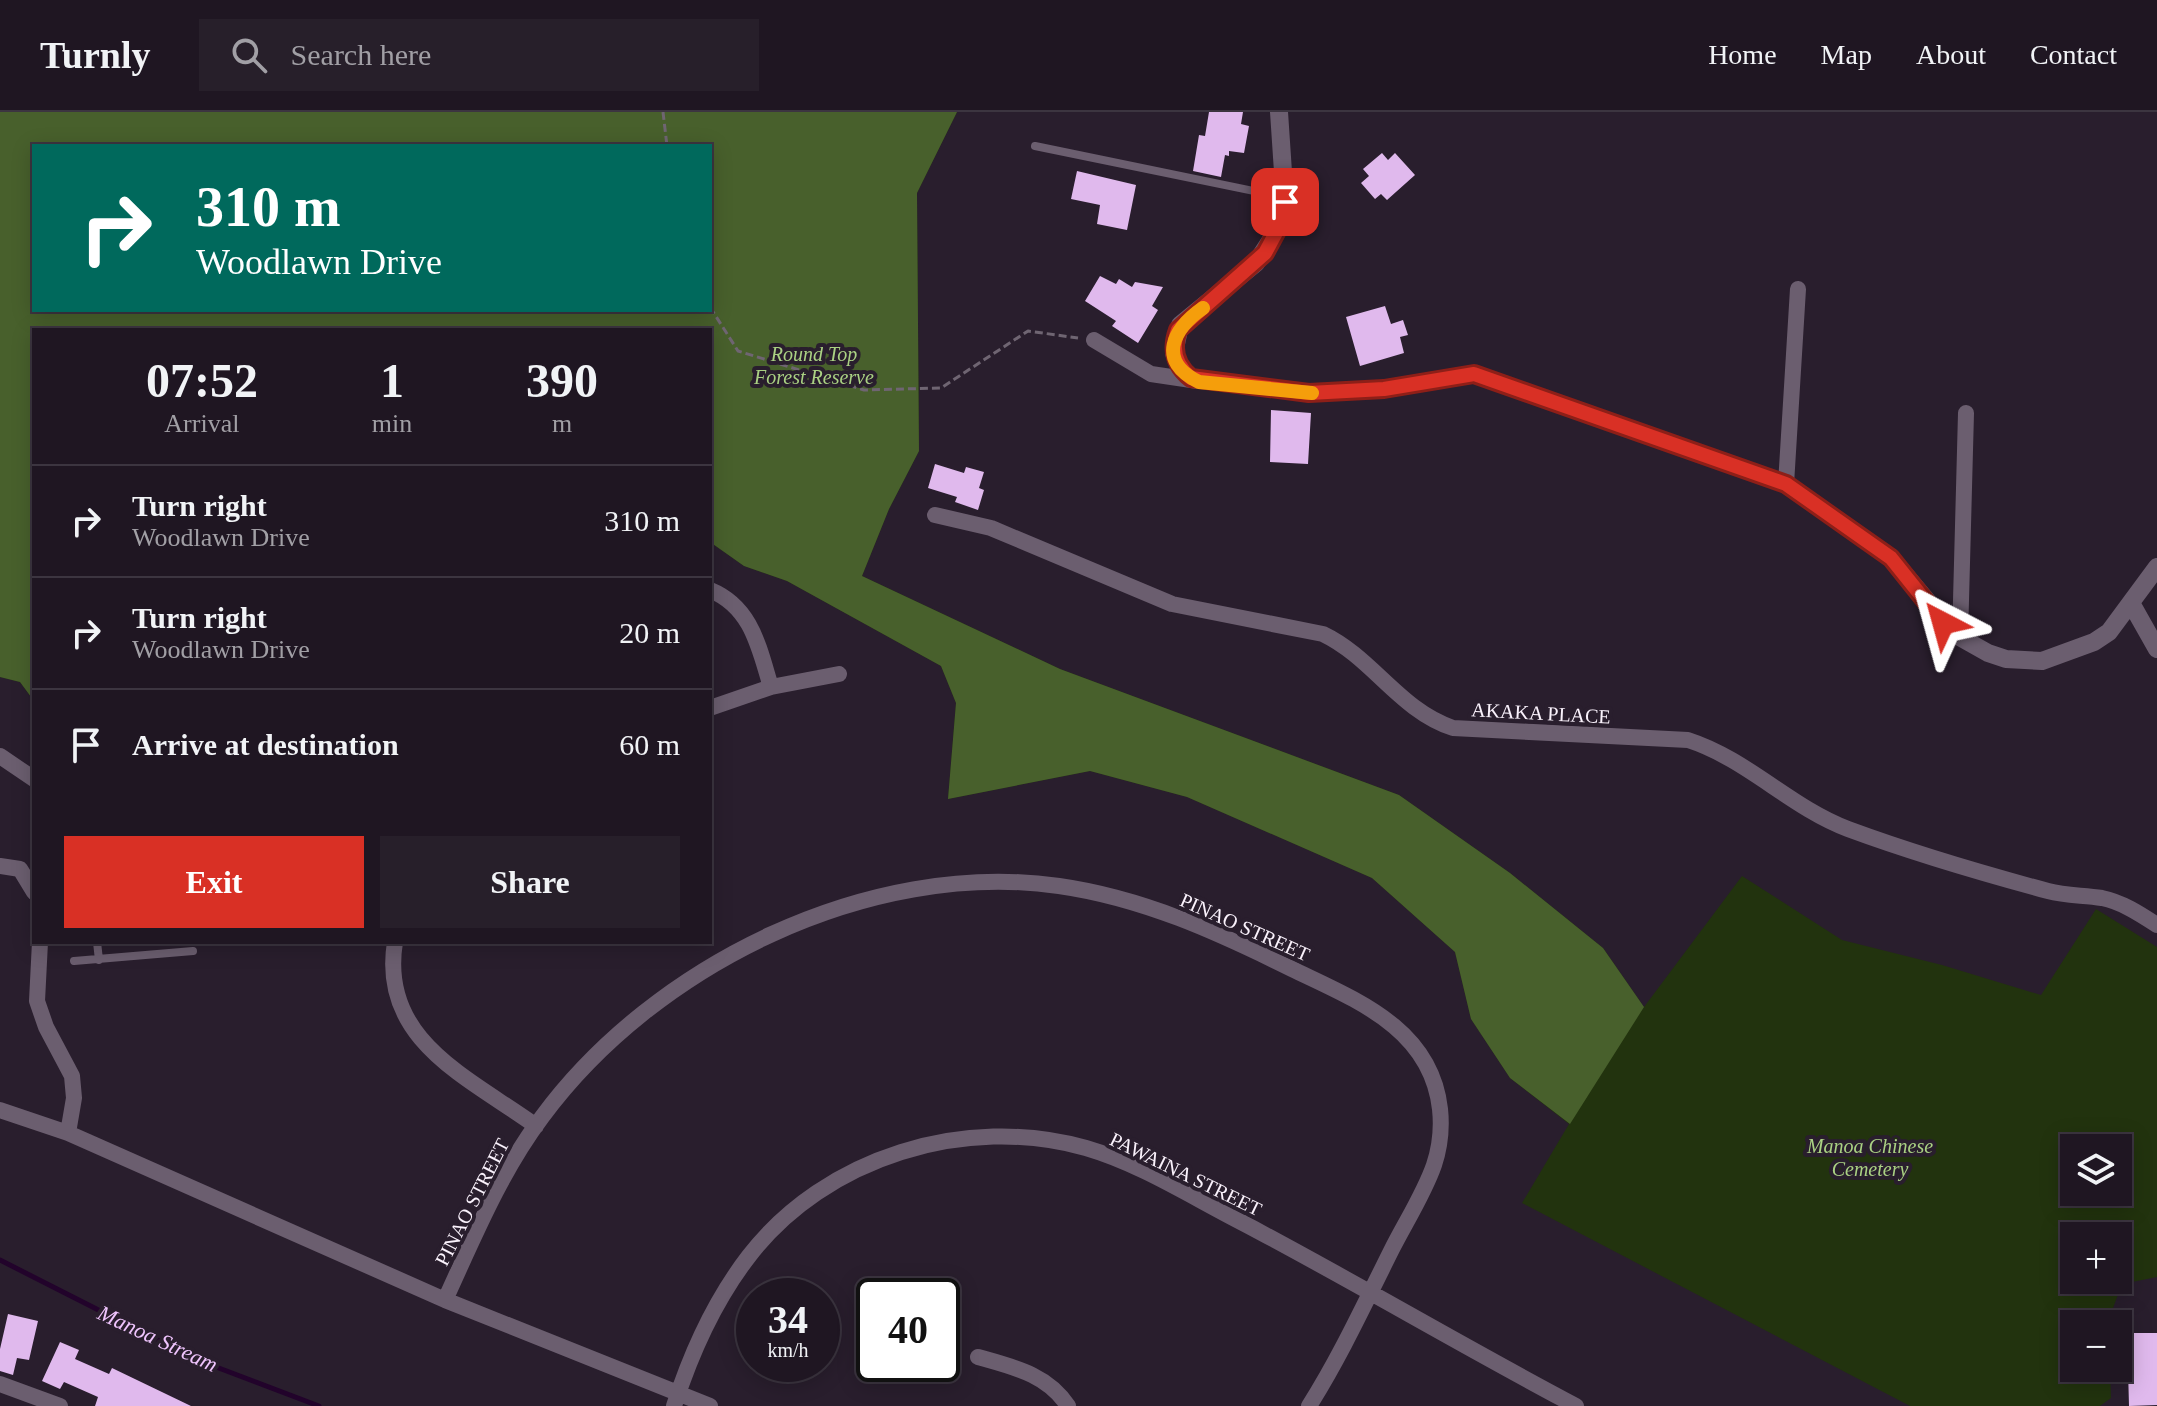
<!DOCTYPE html>
<html lang="en">
<head>
<meta charset="utf-8">
<style>
	:root { --surface:#1f1622; --page:#271f2a; --text:#f1f3f6; --muted:#a19fa5; --line:#3c3540; --accent:#d93025 }
	body { margin:0; font-family:Georgia,serif; background:var(--page); color:var(--text); height:100vh; display:flex; flex-direction:column; font-size:30px; white-space:nowrap }
	* { box-sizing:border-box; margin:0 }
	p { font-size:26px; color:var(--muted) }
	.icon { flex:none; width:44px; height:44px; fill:none; stroke:currentColor; stroke-width:2; stroke-linecap:round; stroke-linejoin:round }
	.map { position:relative; flex:1; overflow:hidden }
	.details { position:absolute; left:32px; top:216px; width:680px; height:616px; display:flex; flex-direction:column; background:var(--surface); border-radius:0px; box-shadow:0 4px 20px #0003,0 0 0 2px var(--line) }
	.details>* { flex:none }
	.banner { position:absolute; left:32px; top:32px; width:680px; height:168px; border-radius:0px; box-shadow:0 4px 20px #0003,0 0 0 2px var(--line); background:#00695c; color:#fff; overflow:hidden }
	.tools { position:absolute; left:2060px; top:1022px; display:grid; gap:16px }
	.tools a { display:grid; place-items:center; width:72px; height:72px; border-radius:0px; background:var(--surface); box-shadow:0 4px 20px #0003,0 0 0 2px var(--line); font-size:40px }
	.speed { position:absolute; left:736px; top:1166px; display:flex; gap:16px; font-size:40px; font-weight:700; text-align:center }
	.speed>* { display:grid; place-content:center; width:104px; height:104px; border-radius:50%; background:var(--surface); box-shadow:0 4px 20px #0003,0 0 0 2px var(--line); line-height:1 }
	.speed small { font-size:20px; font-weight:400 }
	.speed .limit { border:4px solid #111; border-radius:12px; background:#fff; color:#111 }
	.pin { position:absolute; display:grid; place-items:center; width:68px; height:68px; color:#fff; margin:-34px; border-radius:16px; box-shadow:0 4px 12px #0006 }
	.me { position:absolute; width:88px; margin:-44px; rotate:321deg; stroke-linejoin:round; filter:drop-shadow(0 0 6px #0008) }
	.turn { display:flex; align-items:center; gap:28px; height:168px; padding:0 32px; font-size:36px }
	.turn .icon { width:104px; height:104px; stroke-width:2.5 }
	.turn b { display:block; font-size:56px; line-height:68px }
	.eta { display:flex; justify-content:space-evenly; align-items:center; height:136px; text-align:center }
	.eta b { font-size:48px; font-weight:700; line-height:56px }
	.primary-button { display:flex; gap:16px; margin-top:auto; padding:16px 32px }
	.primary-button a { flex:1; height:92px; border-radius:0px; background:var(--accent); color:#fff; font-size:32px; font-weight:700; line-height:92px; text-align:center }
	.primary-button a+a { background:var(--page); color:var(--text) }
	ul { padding:0; list-style:none }
	li { display:flex; align-items:center; gap:24px; height:112px; padding:0 32px; border-top:2px solid var(--line) }
	li div { flex:1 }
	li b { display:block; font-size:30px }
	li em { font-style:normal }
	header { display:flex; align-items:center; gap:48px; box-sizing:border-box; height:112px; padding:0 40px; background:var(--surface); border-bottom:2px solid var(--line) }
	header strong { font-size:38px }
	nav { display:flex; gap:44px; margin-inline-start:auto; font-size:28px }
	.search { width:560px; height:72px; background:var(--page); display:flex; align-items:center; gap:20px; box-sizing:border-box; padding:0 28px; border-radius:0px; color:var(--muted); font-size:30px }
	.map>svg:first-child { display:block }
</style>
</head>
<body>
<header>
<strong>Turnly</strong>
<div class="search"><svg class="icon" aria-label="search" viewBox="0 0 24 24"><circle cx="10" cy="10" r="6"/><path d="M15 15l6 6"/></svg>Search here</div>
<nav><a>Home</a><a>Map</a><a>About</a><a>Contact</a></nav>
</header>
<div class="map">
<svg width="2157" height="1294" viewBox="0 0 2157 1294">
	<rect width="100%" height="100%" fill="#291e2d"/>
	<path fill="#22330e" fill-rule="evenodd" d="M0 0H957L917 81 919 339 889 397 862 464 1060 557 1399 683 1510 761 1603 836 1644 895 1742 764 1842 828 1942 853 2041 883 2096 797 2157 835V1165L2122 1172 2107 1212H2074V1256H2110L2111 1286 2100 1294H1910L1522 1091 1569 1012 1510 966 1471 907 1455 840 1372 766 1187 685 1090 659 948 687 956 591 941 554 787 469 744 454 710 430V218H34V589L20 570 0 565ZM34 34H710V198H34ZM2074 1036H2118V1080H2074ZM2074 1124H2118V1168H2074Z"/>
	<path fill="#48602c" fill-rule="evenodd" d="M0 0H957L917 81 919 339 889 397 862 464 1060 557 1399 683 1510 761 1603 836 1644 895 1570 1012 1510 966 1471 907 1455 840 1372 766 1187 685 1090 659 948 687 956 591 941 554 787 469 744 454 710 430V218H34V589L20 570 0 565ZM34 34H710V198H34Z"/>
	<g fill="none" stroke-linecap="round" stroke-linejoin="round">
		<path stroke="#22032b" stroke-width="5" d="M0 1148 195 1247 319 1294"/>
	</g>
	<path fill="#e0b9ed" d="M1209 0H1243L1241 12 1249 14 1244 41 1229 39V44L1225 43 1221 65 1193 59 1199 23 1205 24Z
		M1382 41 1388 48 1395 41 1415 63 1387 88 1381 82 1375 87 1361 71 1369 64 1363 57Z
		M1077 59 1136 73 1127 118 1097 112 1100 93 1071 87Z
		M1100 164 1116 172 1119 167 1132 175 1135 170 1163 175 1152 194 1158 198 1138 231 1112 214 1116 209 1085 189Z
		M1385 194 1391 212 1403 208 1408 223 1400 225 1404 241 1360 254 1346 205Z
		M1271 298 1311 301 1308 352 1270 350Z
		M935 352 964 361 966 355 984 360 979 376 984 378 978 398 955 390 957 385 928 376Z
		M8 1202 38 1209 29 1248 17 1246 13 1263 0 1259V1237Z
		M2127 1221H2157V1293L2129 1294Z
		M60 1230 79 1238 75 1247 109 1262 112 1256 191 1294H95L98 1285 64 1270 60 1277 42 1269Z"/>
	<g fill="none" stroke-linecap="round" stroke-linejoin="round">
		<path stroke="#6f6572" stroke-width="3" stroke-dasharray="8 4" stroke-linecap="butt" d="M663 0 667 34
			M710 195 738 239 864 278 941 276 1028 219 1078 226"/>
		<path stroke="#6b5e6f" stroke-width="8" d="M1035 34 1283 85
			M97 830 99 848
			M74 849 193 839"/>
		<path stroke="#6b5e6f" stroke-width="16" d="M1094 228 1151 262 1198 269
			M1786 372 1798 177
			M935 403 991 416 1172 492 1323 522C1373 546 1399 598 1453 616L1688 628C1747 647 1790 695 1848 717 1913 741 1981 761 2048 779 2066 784 2083 783 2102 786 2122 790 2140 802 2157 813
			M710 478C752 495 759 536 771 575
			M1960 526 1966 301
			M710 596 771 575 839 562
			M0 644 34 667
			M0 754 20 757 34 780
			M40 830 37 889 46 915 72 964 74 986 68 1021
			M395 830C379 928 468 965 536 1014
			M0 998 68 1021 445 1188 710 1294
			M445 1188C474 1125 500 1061 542 1005 654 853 869 747 1059 774 1143 786 1217 820 1292 857 1356 888 1431 916 1440 997 1442 1016 1440 1035 1434 1053 1424 1082 1405 1111 1391 1139 1365 1191 1340 1245 1309 1294
			M978 1245C1013 1255 1047 1262 1068 1294
			M0 1272 60 1294
			M674 1294C691 1241 715 1188 749 1144 825 1045 966 1002 1086 1036 1141 1052 1192 1085 1243 1111 1355 1170 1464 1235 1576 1294"/>
		<path stroke="#6b5e6f" stroke-width="18" d="M1279 0 1285 90 1278 117 1256 151 1180 213 1174 241 1181 257 1191 266 1309 281 1384 277 1474 262 1786 372 1891 446 1956 523 1988 541 2006 547 2042 549 2094 530 2109 520 2157 455
			M2131 491 2157 537"/>
	</g>
	<g fill="none" stroke-linecap="round" stroke-linejoin="round">
		<defs>
			<path id="route" d="M1285 90 1278 117 1265 141 1178 218C1171 237 1175 253 1191 266L1309 281 1384 277 1474 262 1786 372 1891 446 1943 511"/>
		</defs>
		<use href="#route" stroke="#8d1f18" stroke-width="20"/>
		<use href="#route" stroke="#d93025" stroke-width="14"/>
		<path stroke="#f59e0b" stroke-width="14" d="M1203 196C1173 217 1156 249 1199 270L1312 281"/>
	</g>
	<g text-anchor="middle" stroke-width="8" stroke-linejoin="round" paint-order="stroke">
		<g font-size="20" font-style="italic" fill="#aad183" stroke="#291e2d">
			<text x="814" y="249">Round Top<tspan x="814" dy="23">Forest Reserve</tspan></text>
			<text x="1870" y="1041">Manoa Chinese<tspan x="1870" dy="23">Cemetery</tspan></text>
		</g>
		<g font-size="20" fill="#faf2fc" stroke="#291e2d">
			<text transform="translate(1541 601) rotate(3)" y="7">AKAKA PLACE</text>
			<text transform="translate(1245 815) rotate(24)" y="7">PINAO STREET</text>
			<text transform="translate(1186 1062) rotate(26)" y="7">PAWAINA STREET</text>
			<text transform="translate(472 1090) rotate(-63)" y="7">PINAO STREET</text>
		</g>
		<g font-size="22" font-style="italic" fill="#efc4fd" stroke="#291e2d">
			<text transform="translate(158 1226) rotate(25)" y="8">Manoa Stream</text>
		</g>
	</g>
</svg>
<div class="tools">
<a><svg class="icon" aria-label="layers" viewBox="0 0 24 24"><path d="M12 4l9 5-9 5-9-5zM3 14l9 5 9-5"/></svg></a>
<a>+</a>
<a>−</a>
</div>
<div class="speed"><div>34<small>km/h</small></div><div class="limit">40</div></div>
<div class="pin" style="left:1285px;top:90px;background:#d93025"><svg class="icon" aria-label="arrive" viewBox="0 0 24 24"><path d="M6 21V4h12l-3 4 3 4H6"/></svg></div>
<svg class="me" style="left:1943px;top:511px" viewBox="-20 -20 40 40"><path d="M0-17L14 15 0 8-14 15z" fill="#d93025" stroke="#fff" stroke-width="4"/></svg>
<div class="banner">
<div class="turn"><svg class="icon" aria-label="right" viewBox="0 0 24 24"><path d="M7 20v-9h11M14 6l5 5-5 5"/></svg><div><b>310 m</b>Woodlawn Drive</div></div>
</div>
<section class="details">
<div class="eta">
<div><b>07:52</b><p>Arrival</p></div>
<div><b>1</b><p>min</p></div>
<div><b>390</b><p>m</p></div>
</div>
<ul>
<li><svg class="icon" aria-label="right" viewBox="0 0 24 24"><path d="M7 20v-9h11M14 6l5 5-5 5"/></svg><div><b>Turn right</b><p>Woodlawn Drive</p></div><em>310 m</em></li>
<li><svg class="icon" aria-label="right" viewBox="0 0 24 24"><path d="M7 20v-9h11M14 6l5 5-5 5"/></svg><div><b>Turn right</b><p>Woodlawn Drive</p></div><em>20 m</em></li>
<li><svg class="icon" aria-label="arrive" viewBox="0 0 24 24"><path d="M6 21V4h12l-3 4 3 4H6"/></svg><div><b>Arrive at destination</b></div><em>60 m</em></li>
</ul>
<div class="primary-button"><a>Exit</a><a>Share</a></div>
</section>
</div>
</body>
</html>
